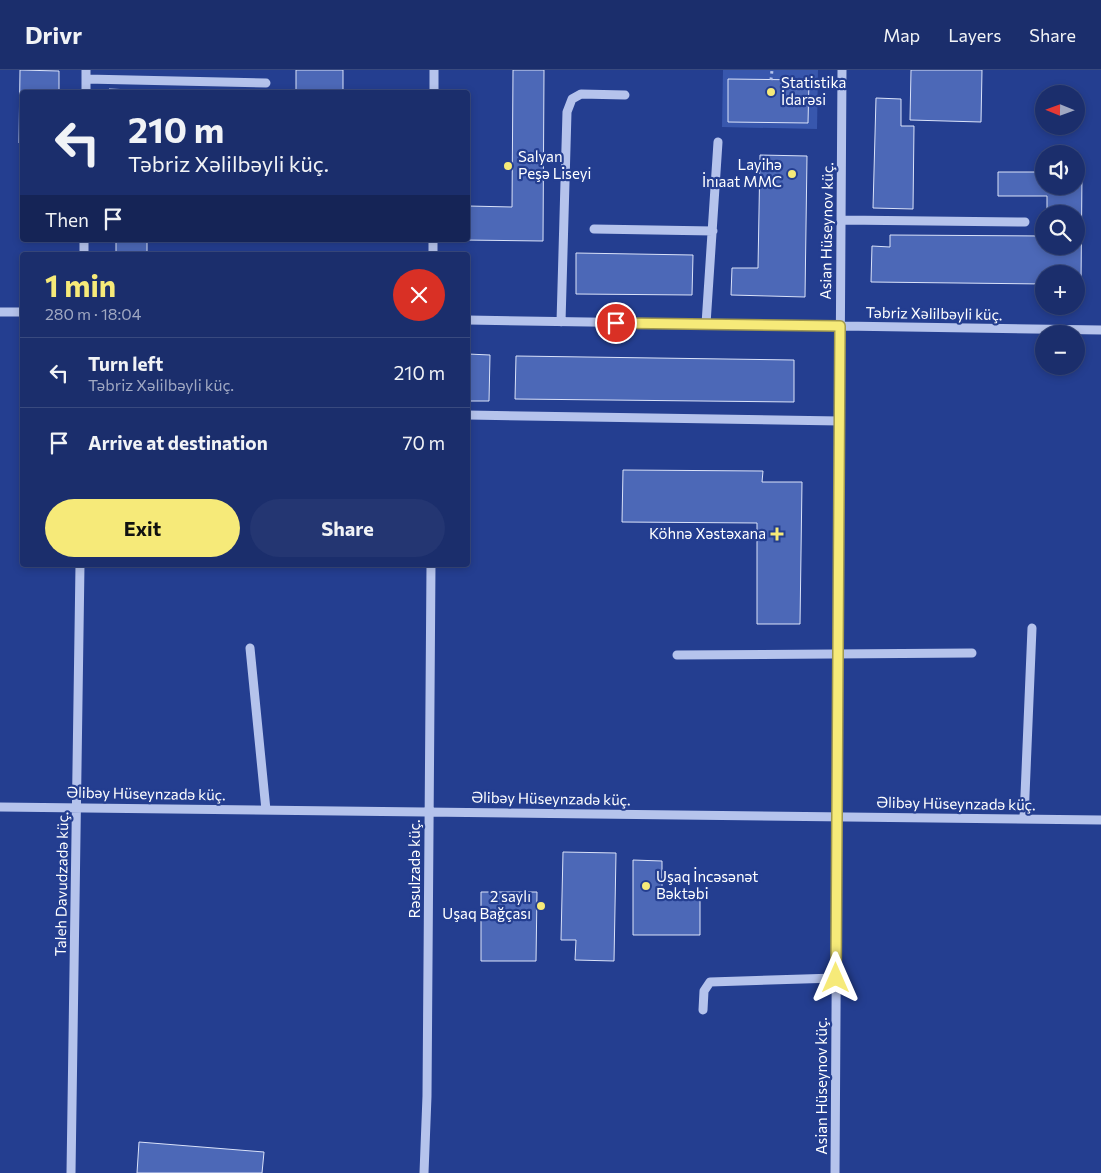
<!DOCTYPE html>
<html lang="en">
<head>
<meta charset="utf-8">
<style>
	:root { --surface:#1b2e6c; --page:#243672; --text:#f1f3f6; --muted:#a0a8c2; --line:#394a7f; --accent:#f6ea79 }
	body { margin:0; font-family:Commissioner,sans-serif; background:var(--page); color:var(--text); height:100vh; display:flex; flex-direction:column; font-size:19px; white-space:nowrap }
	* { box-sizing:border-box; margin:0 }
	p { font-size:16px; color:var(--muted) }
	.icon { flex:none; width:28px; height:28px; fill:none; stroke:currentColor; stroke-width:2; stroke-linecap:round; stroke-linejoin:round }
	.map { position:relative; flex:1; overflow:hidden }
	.drawer { position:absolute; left:20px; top:182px; width:450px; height:315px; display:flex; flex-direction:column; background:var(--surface); border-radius:5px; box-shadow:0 2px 8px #0003,0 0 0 1px var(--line) }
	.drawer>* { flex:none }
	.banner { position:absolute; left:20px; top:20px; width:450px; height:152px; border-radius:5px; box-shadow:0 2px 8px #0003,0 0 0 1px var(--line); background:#1b2e6c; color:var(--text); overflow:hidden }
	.needle { width:32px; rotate:271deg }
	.tools { position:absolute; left:1035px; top:15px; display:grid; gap:10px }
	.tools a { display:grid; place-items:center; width:50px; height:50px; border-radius:50%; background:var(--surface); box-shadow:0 2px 8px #0003,0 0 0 1px var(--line); font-size:25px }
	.pin { position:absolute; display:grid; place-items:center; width:42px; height:42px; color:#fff; margin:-21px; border:2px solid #fff; border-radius:50%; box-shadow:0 1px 5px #0007 }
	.me { position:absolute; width:55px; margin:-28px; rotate:0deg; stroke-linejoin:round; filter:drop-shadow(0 0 4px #0008) }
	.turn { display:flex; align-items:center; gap:18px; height:105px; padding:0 25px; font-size:22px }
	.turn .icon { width:65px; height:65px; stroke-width:2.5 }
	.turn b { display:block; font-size:35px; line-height:42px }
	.then { display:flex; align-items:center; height:48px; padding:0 25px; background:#0003; gap:10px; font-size:19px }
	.round { display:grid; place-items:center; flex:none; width:52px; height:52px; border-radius:26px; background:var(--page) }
	.summary { display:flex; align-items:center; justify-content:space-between; height:85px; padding:0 25px }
	h1 { font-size:30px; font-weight:700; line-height:38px; color:var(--accent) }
	.action { display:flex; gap:10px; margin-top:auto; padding:10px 25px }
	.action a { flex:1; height:58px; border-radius:30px; background:var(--accent); color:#111; font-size:20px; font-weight:700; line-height:58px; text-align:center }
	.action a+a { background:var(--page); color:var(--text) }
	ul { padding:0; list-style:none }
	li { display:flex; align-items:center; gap:15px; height:70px; padding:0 25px; border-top:1px solid var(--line) }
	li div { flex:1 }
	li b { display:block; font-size:19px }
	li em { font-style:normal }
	header { display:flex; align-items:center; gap:30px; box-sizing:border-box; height:70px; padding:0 25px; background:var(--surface); border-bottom:1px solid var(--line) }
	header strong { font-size:24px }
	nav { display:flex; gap:28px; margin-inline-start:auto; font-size:18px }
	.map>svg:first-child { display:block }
</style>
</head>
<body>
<header>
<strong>Drivr</strong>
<nav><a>Map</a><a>Layers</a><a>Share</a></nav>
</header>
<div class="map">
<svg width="1101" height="1103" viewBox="0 0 1101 1103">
	<rect width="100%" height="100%" fill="#243e90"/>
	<path fill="#3857ad" d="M723 0H818L817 59 722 57Z"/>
	<path fill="#4c68b7" stroke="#dae2f9" d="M20 0 59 1V22H22V73H19Z
		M296 0H343V22H296Z
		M513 0H544L543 171 463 170H468V136L512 137Z
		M911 0H982L981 52 910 50Z
		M728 9 809 10 808 53 728 52Z
		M109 19 131 20V22H109Z
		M876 28 901 29V56H914L913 139 873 138Z
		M760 85 807 86 805 227 731 225 732 198H758Z
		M998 102H1044V116H1076V102H1082L1081 214H1076V204H1044V214L871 212 872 176 890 177V165L1044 166V176H1076V144H1047V126H998Z
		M116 170H147V185H116Z
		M576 183 693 185 692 225 576 224Z
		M468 284 490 285 489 331H468Z
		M516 286 794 290V332L515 329Z
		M623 400 763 401 762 412H802L800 554H757V453L622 452Z
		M563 782 616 783 614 891 575 890 576 870H561Z
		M633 790 662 791V827L700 828V865H633Z
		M481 822H537L536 891H481Z
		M139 1072 264 1082 262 1103H137Z"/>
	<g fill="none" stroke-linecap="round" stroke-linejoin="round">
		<path stroke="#b5c3ec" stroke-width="3" stroke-dasharray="2.5 4" stroke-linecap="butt" d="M771 10 772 0"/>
		<path stroke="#b5c3ec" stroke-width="9" d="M86 9 266 13
			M86 22V0
			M434 22V0
			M842 150 1025 152
			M594 159 713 161
			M84 185V170
			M433 185V170
			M0 242H22
			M468 250 1101 260
			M561 252 567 42 572 29 581 24 625 25
			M706 254 718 72
			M468 345 840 351
			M250 578 266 740
			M677 585 972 583
			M0 737 1101 750
			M1024 749 1032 558
			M703 940 704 921 710 912 836 908
			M71 1103 80 495
			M424 1103 427 1026 431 495
			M835 1103 842 0"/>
	</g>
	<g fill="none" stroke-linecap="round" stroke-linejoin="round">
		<defs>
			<path id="route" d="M616 253 840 256 836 908"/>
		</defs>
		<use href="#route" stroke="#a0984f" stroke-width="12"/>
		<use href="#route" stroke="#f6ea79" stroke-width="9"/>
	</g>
	<g fill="#f6ea79" stroke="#243e90" stroke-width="2">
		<circle cx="771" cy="22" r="5"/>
		<circle cx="508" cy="96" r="5"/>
		<circle cx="792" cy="104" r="5"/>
		<path d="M774.5 456.5h5v5h5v5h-5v5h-5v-5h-5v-5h5z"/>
		<circle cx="646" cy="816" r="5"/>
		<circle cx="541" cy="836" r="5"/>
	</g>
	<g text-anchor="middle" stroke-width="4.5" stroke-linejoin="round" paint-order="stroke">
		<g font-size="15" fill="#fff" stroke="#243e90" text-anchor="start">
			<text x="781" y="18">Statistika<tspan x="781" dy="17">İdarəsi</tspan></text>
			<text x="518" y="92">Salyan<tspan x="518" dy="17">Peşə Liseyi</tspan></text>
			<text x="782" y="100" text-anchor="end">Layihə<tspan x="782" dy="17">İnıaat MMC</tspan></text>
			<text x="766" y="469" text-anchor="end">Köhnə Xəstəxana</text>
			<text x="656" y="812">Uşaq İncəsənət<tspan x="656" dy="17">Bəktəbi</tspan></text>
			<text x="531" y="832" text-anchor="end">2 saylı<tspan x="531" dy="17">Uşaq Bağçası</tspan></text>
		</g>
		<g font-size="15" fill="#fff" stroke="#243e90">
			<text transform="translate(827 161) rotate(-89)" y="5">Asian Hüseynov küç.</text>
			<text transform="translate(934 244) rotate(1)" y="5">Təbriz Xəlilbəyli küç.</text>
			<text transform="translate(146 724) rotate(1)" y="5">Əlibəy Hüseynzadə küç.</text>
			<text transform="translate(551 729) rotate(1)" y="5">Əlibəy Hüseynzadə küç.</text>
			<text transform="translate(956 734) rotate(1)" y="5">Əlibəy Hüseynzadə küç.</text>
			<text transform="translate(415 799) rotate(-90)" y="5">Rəsulzadə küç.</text>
			<text transform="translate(62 814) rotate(-89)" y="5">Taleh Davudzadə küç.</text>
			<text transform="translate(822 1016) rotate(-90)" y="5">Asian Hüseynov küç.</text>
		</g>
	</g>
</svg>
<div class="tools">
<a><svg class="needle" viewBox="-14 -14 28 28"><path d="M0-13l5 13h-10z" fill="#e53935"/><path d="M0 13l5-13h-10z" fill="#a0a8c2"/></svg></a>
<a><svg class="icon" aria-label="sound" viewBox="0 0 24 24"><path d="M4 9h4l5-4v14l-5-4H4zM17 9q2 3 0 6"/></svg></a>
<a><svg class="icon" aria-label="search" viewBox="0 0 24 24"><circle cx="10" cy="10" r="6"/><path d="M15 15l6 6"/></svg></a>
<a>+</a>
<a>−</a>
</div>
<div class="pin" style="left:616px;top:253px;background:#d93025"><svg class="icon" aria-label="arrive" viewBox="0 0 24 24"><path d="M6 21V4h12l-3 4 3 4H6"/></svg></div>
<svg class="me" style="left:836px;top:908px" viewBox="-20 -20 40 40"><path d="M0-17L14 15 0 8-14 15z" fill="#f6ea79" stroke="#fff" stroke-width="4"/></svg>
<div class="banner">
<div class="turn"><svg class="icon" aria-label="left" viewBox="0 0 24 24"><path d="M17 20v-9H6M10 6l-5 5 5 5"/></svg><div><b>210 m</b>Təbriz Xəlilbəyli küç.</div></div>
<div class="then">Then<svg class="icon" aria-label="arrive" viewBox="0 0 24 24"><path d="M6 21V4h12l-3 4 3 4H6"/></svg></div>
</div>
<section class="drawer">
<div class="summary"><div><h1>1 min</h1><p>280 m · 18:04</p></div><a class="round" style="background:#d93025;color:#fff"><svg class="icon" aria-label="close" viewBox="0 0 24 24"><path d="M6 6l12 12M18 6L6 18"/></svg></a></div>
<ul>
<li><svg class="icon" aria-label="left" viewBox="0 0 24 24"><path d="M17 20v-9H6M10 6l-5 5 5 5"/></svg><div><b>Turn left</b><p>Təbriz Xəlilbəyli küç.</p></div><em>210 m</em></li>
<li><svg class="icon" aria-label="arrive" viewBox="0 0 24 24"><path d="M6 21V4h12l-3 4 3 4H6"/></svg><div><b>Arrive at destination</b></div><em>70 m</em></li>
</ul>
<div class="action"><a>Exit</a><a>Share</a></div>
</section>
</div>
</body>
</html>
